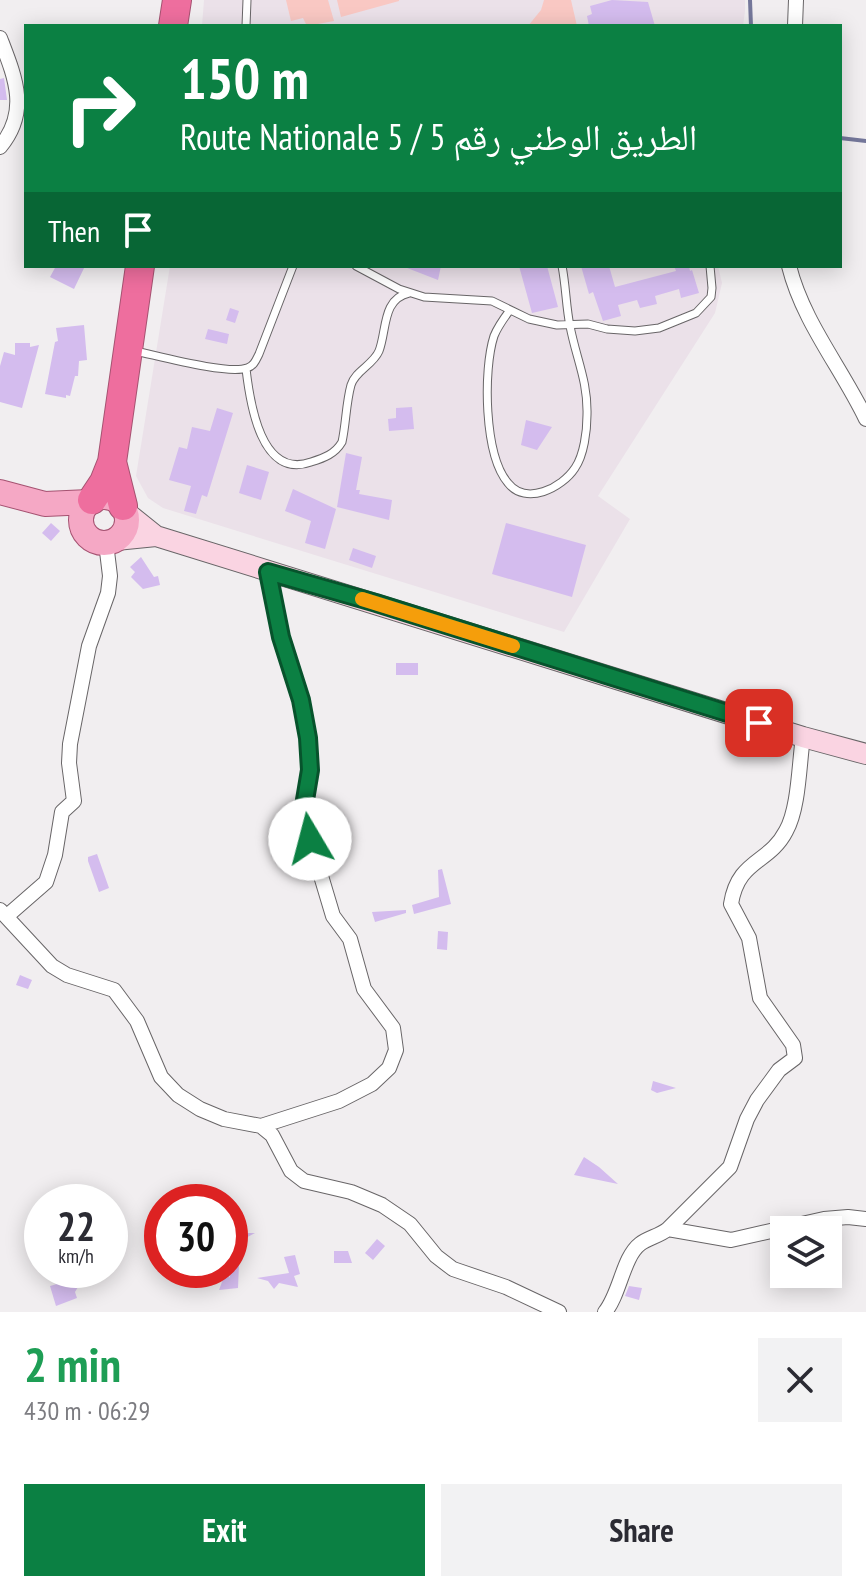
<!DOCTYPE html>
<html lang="en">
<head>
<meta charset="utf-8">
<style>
	:root { --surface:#fff; --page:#f2f2f3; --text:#2b2b33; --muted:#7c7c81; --accent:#0b8043 }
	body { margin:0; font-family:"PT Sans Narrow","Noto Naskh Arabic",sans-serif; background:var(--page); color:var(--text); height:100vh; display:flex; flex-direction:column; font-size:30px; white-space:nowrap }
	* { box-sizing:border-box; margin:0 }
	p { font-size:26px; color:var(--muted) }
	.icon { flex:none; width:44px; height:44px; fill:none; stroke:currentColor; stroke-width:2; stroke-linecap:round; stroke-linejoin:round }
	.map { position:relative; height:1312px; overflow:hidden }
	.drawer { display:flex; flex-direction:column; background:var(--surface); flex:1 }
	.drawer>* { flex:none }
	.guide { position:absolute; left:24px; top:24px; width:818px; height:244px; border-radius:0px; box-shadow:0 4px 20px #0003; background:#0b8043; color:#fff; overflow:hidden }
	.controls { position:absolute; left:770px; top:1216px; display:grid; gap:16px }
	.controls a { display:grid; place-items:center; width:72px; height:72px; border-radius:0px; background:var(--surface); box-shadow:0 4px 20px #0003; font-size:40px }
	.speed { position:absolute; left:24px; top:1184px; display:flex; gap:16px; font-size:40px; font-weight:700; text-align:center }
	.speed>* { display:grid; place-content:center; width:104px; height:104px; border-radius:50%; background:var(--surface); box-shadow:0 4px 20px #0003; line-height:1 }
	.speed small { font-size:20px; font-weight:400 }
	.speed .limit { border:12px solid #d22; background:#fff; color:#111 }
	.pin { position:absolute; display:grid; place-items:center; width:68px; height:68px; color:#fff; margin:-34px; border-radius:16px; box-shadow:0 4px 12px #0006 }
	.me { position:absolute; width:88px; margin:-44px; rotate:352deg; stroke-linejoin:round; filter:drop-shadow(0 0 6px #0008) }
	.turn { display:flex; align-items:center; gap:28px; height:168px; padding:0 24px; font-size:36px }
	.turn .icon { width:104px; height:104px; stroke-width:2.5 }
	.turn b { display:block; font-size:56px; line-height:68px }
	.then { display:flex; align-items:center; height:76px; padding:0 24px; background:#0003; gap:16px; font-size:30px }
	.round { display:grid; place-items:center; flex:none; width:84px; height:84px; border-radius:0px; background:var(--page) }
	.summary { display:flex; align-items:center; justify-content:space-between; height:136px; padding:0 24px }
	h1 { font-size:48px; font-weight:800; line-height:60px; color:#1e9e55 }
	.cta { display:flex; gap:16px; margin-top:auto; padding:16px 24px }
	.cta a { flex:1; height:92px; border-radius:0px; background:var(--accent); color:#fff; font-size:32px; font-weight:800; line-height:92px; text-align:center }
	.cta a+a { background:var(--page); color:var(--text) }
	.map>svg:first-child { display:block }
</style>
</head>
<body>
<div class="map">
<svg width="866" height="1312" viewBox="0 0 866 1312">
	<rect width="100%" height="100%" fill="#f1eef0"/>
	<path fill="#ebe1e9" d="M204 0H745V11L743 26H202Z
		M170 266H718L722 283 715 313 598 496 630 519 564 632 163 508 148 498 136 476Z"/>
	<path fill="#f9c8c3" d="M286 0H328L334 21 307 26 303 18 291 21Z
		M337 0H399V1L341 17Z
		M544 0H571L577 26H528L541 10Z"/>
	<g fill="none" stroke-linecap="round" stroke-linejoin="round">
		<path stroke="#74779a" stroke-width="4" d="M750 0 751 26
			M840 138 866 141"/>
	</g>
	<path fill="#d4bcee" d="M612 0 648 2 655 26H589L587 16 592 14 590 6Z
		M4 78 7 100H0V79Z
		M56 266H85L74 289 50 277Z
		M402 266H441L438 280Z
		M519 266H547L558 307 532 313Z
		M581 266H609L615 287 676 271 674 266H689L690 271 692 270 699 293 681 298 679 289 655 296 657 304 640 308 637 300 618 305 621 316 603 321 593 292 589 294Z
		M230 308 239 311 235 323 226 320Z
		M84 325 87 360 79 361 78 376H75L70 396 66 395V398L45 394 55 342 58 341 56 328Z
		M208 329 229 334 227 344 205 339Z
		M15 343H30V347L39 345 22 408 0 402V366L4 352 15 355Z
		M412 407 414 429 389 431 388 419 396 418V408Z
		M217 408 233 413 207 497 202 495 196 514 184 511 191 486 169 480 179 447 187 449 192 427 210 431Z
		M526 420 552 427 537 450 521 445Z
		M346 453 362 457 356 490H360L359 494 392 500 389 520 337 507Z
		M247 465 269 472 261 500 239 493Z
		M293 489 336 509 325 549 305 543 311 521 285 511Z
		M51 523 60 531 51 541 42 533Z
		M506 523 586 545 572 597 492 574Z
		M353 548 376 556 372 568 349 560Z
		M141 557 154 577 158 576 160 585 143 589 131 577 135 572 130 567Z
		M396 663H418V675H396Z
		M298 830 295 858 283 849Z
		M97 854 109 888 99 892 88 861V857Z
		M442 869 451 904 414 914 412 905 439 897 438 870Z
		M406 910V913L375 922 372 912Z
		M438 931 448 932 447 950 437 949Z
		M20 975 32 980 28 989 16 985Z
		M653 1081 676 1088 657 1093 651 1090Z
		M584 1157 599 1167 618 1184 574 1175Z
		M230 1221 238 1225 243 1233H255L240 1241 238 1288 219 1290 226 1271 230 1278Z
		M377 1239 385 1246 373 1260 365 1253Z
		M334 1251H348L352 1263H334Z
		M295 1255 300 1274 294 1276 298 1287 279 1283 274 1289 268 1281 257 1278 289 1273 284 1257Z
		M70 1274 81 1282 75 1292 77 1298 56 1306 50 1286 64 1282Z
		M629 1286 642 1288 639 1300 625 1296Z"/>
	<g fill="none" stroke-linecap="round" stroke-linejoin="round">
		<defs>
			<path id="lane" d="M246 26 247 0
				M356 266 399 289 424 297 492 301 529 319 557 325 588 324 607 329 635 331 659 328 696 313 711 297 712 288 710 266
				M510 310C504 318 498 326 494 336 483 370 484 455 508 483 526 506 562 488 575 468 584 455 587 431 587 415 588 381 576 358 570 326 566 307 566 286 562 266
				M135 351C159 356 228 375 247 368 254 366 256 360 259 354L293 266
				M246 369C250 403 261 480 311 462 324 458 335 454 342 442 346 424 346 403 351 385 355 371 373 365 379 351 387 330 382 299 409 293"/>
			<path id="street" d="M795 26 796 0
				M0 38C15 77 30 111 0 147
				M789 266C803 322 841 367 866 419
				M0 910 52 966 67 975 114 990 137 1021 161 1077 178 1095 200 1109 224 1119 261 1126 272 1135 291 1171 304 1181 351 1192 382 1205 410 1224 436 1256 453 1269 506 1287 559 1312
				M7 916 46 882 55 855 62 812 74 801 69 763 70 744 89 646 108 593 110 576 106 543
				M261 1126 339 1101 372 1084 389 1068 396 1050 393 1028 364 989 350 939 333 916 310 839 304 806 310 770 308 738 301 700 281 637 268 572
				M668 1229 731 1240 824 1219 848 1217 866 1219
				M605 1312C620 1294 623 1257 640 1244 648 1238 659 1236 668 1229L730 1167 747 1119 757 1100 779 1070 795 1058 793 1045 760 998 749 938 731 904C738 859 769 864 786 831 799 808 799 764 803 737"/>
			<path id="secondary" d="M126 512 156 536 803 737 866 754
				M116 540 156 536"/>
			<path id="primary" d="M0 492 45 504 89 502
				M81 520a23 23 0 1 1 46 0a23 23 0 1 1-46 0Z"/>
			<path id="highway" d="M173 26 177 0
				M112 462 123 506
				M92 500 104 482 112 462 140 266"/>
		</defs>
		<use href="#lane" stroke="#686567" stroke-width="9"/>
		<use href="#street" stroke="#686567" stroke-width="16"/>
		<use href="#secondary" stroke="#686567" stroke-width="22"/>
		<use href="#primary" stroke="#a55271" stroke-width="26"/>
		<use href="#highway" stroke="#a55271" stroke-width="30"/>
		<use href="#lane" stroke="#fff" stroke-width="7"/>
		<use href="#street" stroke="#fff" stroke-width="14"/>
		<use href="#secondary" stroke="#fad4e2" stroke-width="20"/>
		<use href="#primary" stroke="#f5a8c5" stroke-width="24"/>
		<use href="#highway" stroke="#ee6e9e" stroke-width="28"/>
	</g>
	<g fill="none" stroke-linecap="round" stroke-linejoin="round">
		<defs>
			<path id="route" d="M310 839 304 806 310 770 308 738 301 700 281 637 268 572 376 603 759 723"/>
		</defs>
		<use href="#route" stroke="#07532c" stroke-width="20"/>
		<use href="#route" stroke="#0b8043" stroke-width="14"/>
		<path stroke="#f59e0b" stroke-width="14" d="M362 599 513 646"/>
	</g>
</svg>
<div class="controls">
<a><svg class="icon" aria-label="layers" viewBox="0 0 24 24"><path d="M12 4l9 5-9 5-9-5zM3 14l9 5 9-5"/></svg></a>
</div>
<div class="speed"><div>22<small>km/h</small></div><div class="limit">30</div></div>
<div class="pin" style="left:759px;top:723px;background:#d93025"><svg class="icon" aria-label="arrive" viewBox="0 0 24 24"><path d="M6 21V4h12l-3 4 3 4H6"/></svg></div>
<svg class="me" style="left:310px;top:839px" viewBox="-20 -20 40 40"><circle r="19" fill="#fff"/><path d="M0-13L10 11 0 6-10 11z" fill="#0b8043"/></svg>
<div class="guide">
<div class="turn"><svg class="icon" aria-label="right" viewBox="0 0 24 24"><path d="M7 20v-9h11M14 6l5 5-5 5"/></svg><div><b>150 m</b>Route Nationale 5 / الطريق الوطني رقم 5</div></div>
<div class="then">Then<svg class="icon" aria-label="arrive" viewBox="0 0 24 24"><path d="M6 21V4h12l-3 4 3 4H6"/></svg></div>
</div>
</div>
<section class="drawer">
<div class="summary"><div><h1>2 min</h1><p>430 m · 06:29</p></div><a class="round"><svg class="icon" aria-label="close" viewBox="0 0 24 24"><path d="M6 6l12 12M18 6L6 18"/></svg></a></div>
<div class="cta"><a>Exit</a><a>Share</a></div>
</section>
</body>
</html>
